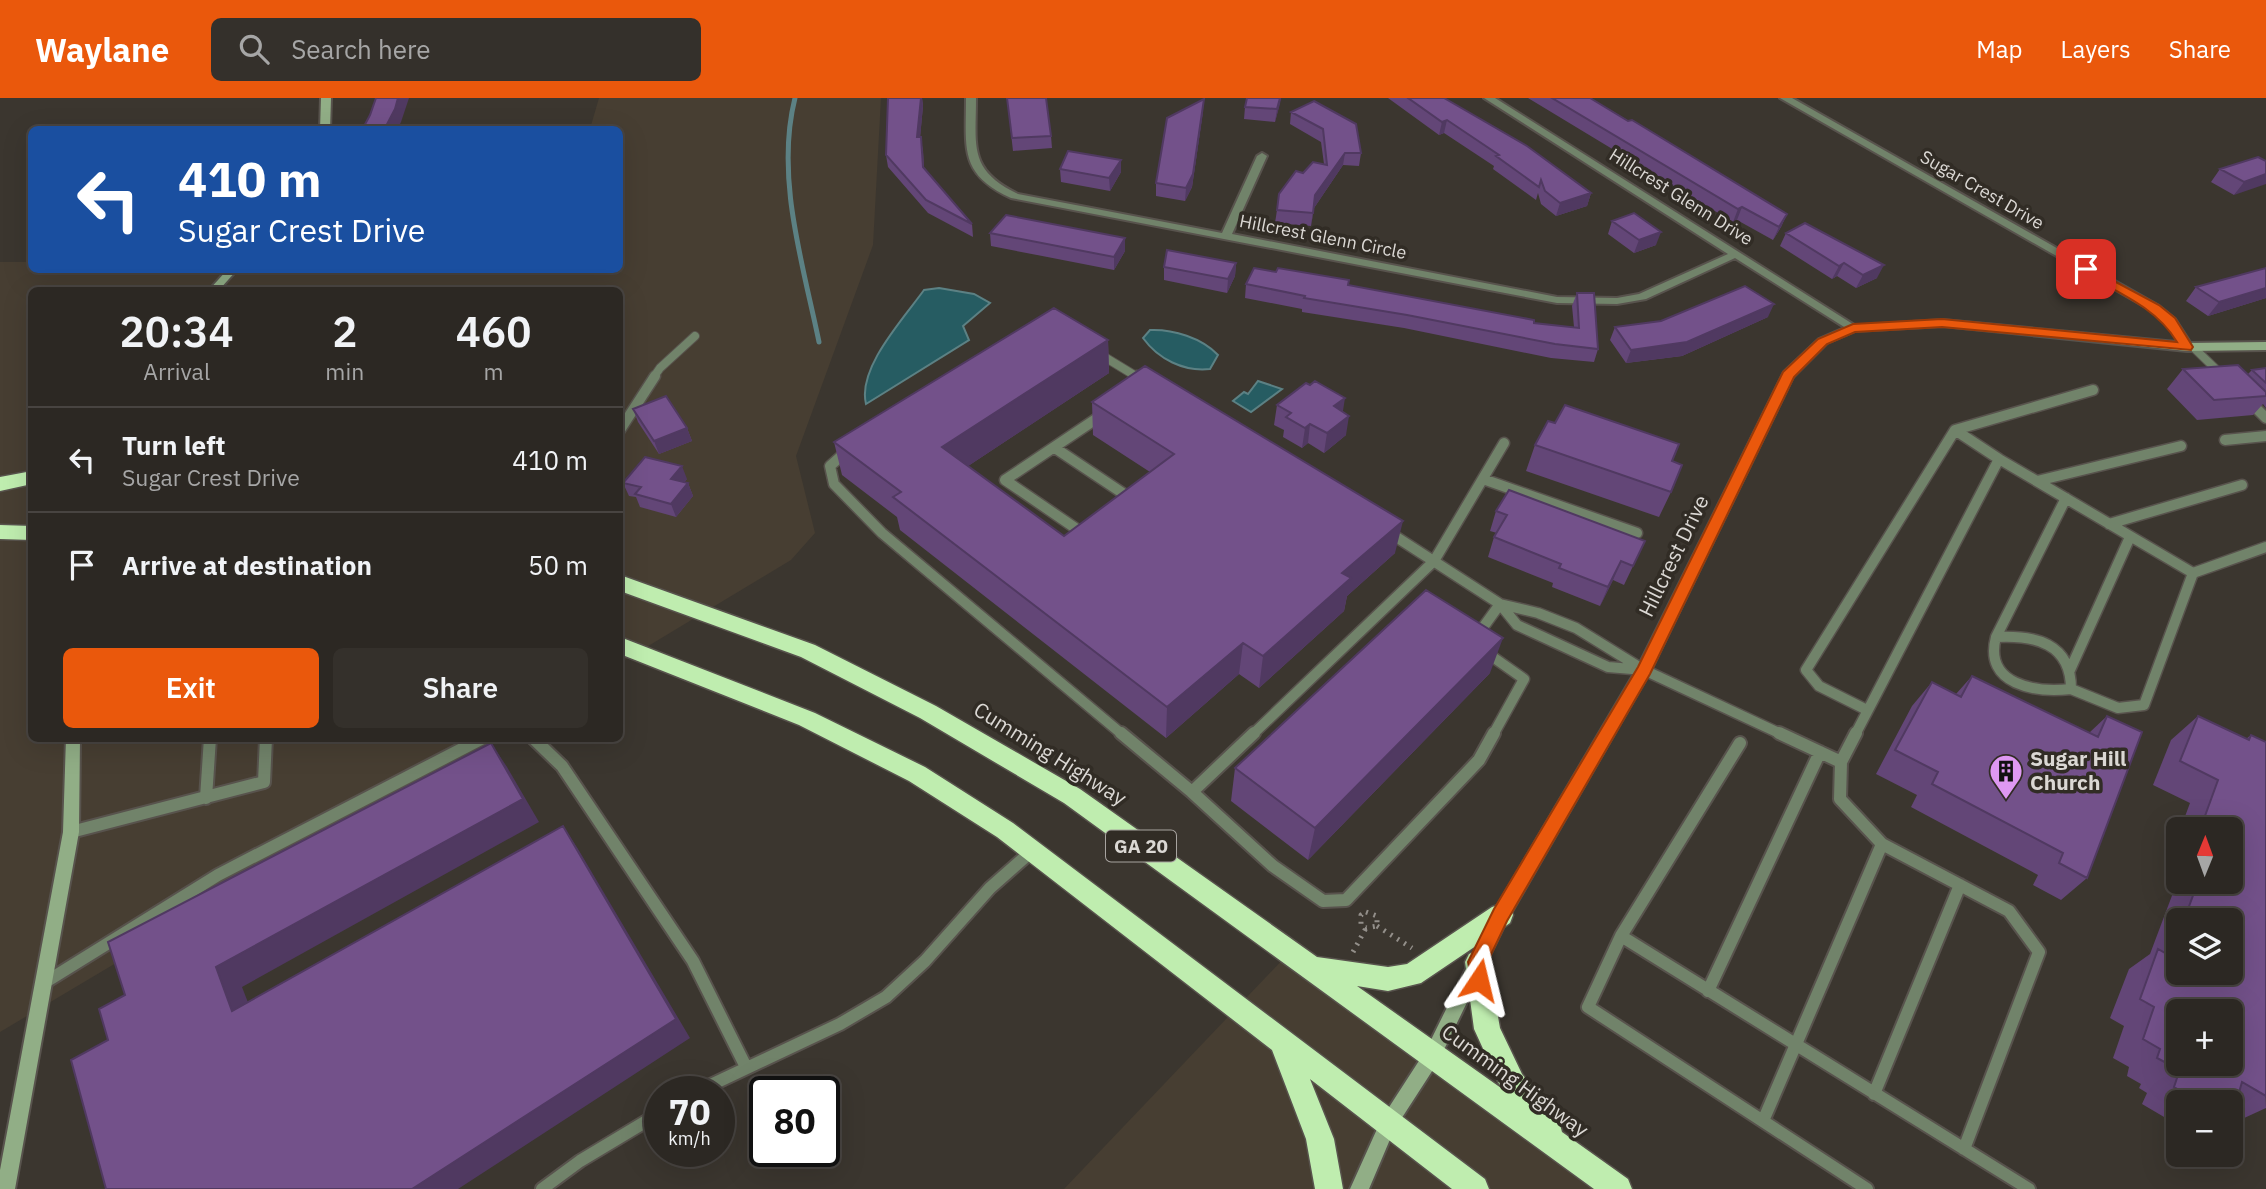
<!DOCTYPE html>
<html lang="en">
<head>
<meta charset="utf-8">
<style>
	:root { --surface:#2c2823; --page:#34302b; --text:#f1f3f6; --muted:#a6a6a6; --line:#484441; --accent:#ea580c }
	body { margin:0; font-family:"IBM Plex Sans",sans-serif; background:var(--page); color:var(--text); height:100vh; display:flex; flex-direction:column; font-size:26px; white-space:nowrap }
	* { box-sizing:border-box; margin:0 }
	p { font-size:23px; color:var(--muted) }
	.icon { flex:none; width:38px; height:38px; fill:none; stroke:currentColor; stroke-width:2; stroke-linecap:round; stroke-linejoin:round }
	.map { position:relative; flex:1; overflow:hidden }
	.drawer { position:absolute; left:28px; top:189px; width:595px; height:455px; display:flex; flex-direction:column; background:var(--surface); border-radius:10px; box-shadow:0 7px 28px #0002,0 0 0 2px var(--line) }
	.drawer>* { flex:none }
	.top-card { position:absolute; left:28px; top:28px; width:595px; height:147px; border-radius:10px; box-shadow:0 7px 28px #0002,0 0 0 2px var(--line); background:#1a4fa0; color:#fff; overflow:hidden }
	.needle { width:46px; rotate:1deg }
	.fabs { position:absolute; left:2166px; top:719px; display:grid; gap:14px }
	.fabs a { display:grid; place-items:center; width:77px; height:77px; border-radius:10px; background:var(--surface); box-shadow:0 7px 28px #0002,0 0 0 2px var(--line); font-size:35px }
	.speed { position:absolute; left:644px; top:978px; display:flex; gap:14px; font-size:35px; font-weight:700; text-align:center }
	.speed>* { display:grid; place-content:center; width:91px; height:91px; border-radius:50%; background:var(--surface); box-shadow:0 7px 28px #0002,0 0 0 2px var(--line); line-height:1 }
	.speed small { font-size:18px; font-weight:400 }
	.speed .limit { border:4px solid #111; border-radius:10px; background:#fff; color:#111 }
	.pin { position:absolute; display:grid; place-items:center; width:60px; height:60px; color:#fff; margin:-30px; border-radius:14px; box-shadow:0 4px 10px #0006 }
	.me { position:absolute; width:77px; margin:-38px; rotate:10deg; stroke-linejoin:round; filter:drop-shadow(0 0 5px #0008) }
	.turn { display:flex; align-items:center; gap:24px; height:147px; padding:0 35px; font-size:32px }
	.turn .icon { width:91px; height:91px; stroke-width:2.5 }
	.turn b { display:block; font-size:49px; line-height:60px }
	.eta { display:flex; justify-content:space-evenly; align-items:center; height:119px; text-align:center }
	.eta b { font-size:42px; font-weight:600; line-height:49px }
	.action { display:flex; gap:14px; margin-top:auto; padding:14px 35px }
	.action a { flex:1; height:80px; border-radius:10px; background:var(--accent); color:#fff; font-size:28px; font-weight:600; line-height:80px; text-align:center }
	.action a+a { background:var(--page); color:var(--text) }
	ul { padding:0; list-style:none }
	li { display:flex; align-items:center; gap:21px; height:105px; padding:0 35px; border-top:2px solid var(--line) }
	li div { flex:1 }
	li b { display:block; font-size:26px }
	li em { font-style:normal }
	header { display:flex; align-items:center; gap:42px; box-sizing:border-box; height:98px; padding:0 35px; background:var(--accent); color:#fff }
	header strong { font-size:33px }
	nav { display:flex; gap:38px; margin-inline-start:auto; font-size:24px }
	.search { width:490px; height:63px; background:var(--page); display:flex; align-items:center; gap:18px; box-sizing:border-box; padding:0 24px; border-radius:10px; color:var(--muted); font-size:26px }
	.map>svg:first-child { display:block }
</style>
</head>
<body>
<header>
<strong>Waylane</strong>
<div class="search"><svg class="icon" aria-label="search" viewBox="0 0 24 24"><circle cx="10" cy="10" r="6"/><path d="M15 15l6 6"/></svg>Search here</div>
<nav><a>Map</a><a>Layers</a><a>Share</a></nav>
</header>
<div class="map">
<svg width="2266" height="1091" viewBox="0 0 2266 1091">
	<rect width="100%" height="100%" fill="#3b362f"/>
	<path fill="#473e32" d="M599 0H881L873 147 796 358 815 435 791 462 620 565V192H32V640L493 641 0 934V164H31L32 172H620V32L590 31Z
		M1288 856 1595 1091H1064Z"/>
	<path fill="#265c62" stroke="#5c8184" stroke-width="2" d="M939 190 974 196 990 205 963 228 969 242 866 306C857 270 904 220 924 192Z
		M1150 232C1173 231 1202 240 1218 257L1210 271C1184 274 1158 261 1143 240Z
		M1258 283 1282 291 1251 314 1233 303 1244 294 1248 296Z"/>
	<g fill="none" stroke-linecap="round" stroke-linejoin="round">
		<path stroke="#5c8184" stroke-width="5" d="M795 0C775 79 803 166 819 244"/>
		<defs>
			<path id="lane-far2" d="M2193 249 2224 279
				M1098 255 1139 280
				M653 280 660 270 695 238"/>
			<path id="lane-far1" d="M1137 278 1144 283
				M2248 302 2266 320
				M620 332 655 278
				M2225 342 2266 338
				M1055 350 1133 402
				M848 352 830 368 834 386 882 435 1123 637
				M1999 361 1955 332 2093 292
				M1483 381 1637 435
				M2037 383 2181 348
				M2109 426 2242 387
				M1387 433 1500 506 1517 527 1608 569 1644 572
				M1084 436 1005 382 1102 317
				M2193 475 2266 449
				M1500 506 1538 515 1576 530 1644 572 1783 637
				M1996 539C2035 537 2071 545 2071 591 2036 595 1983 587 1996 539Z
				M1996 539 2066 400
				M2070 572 2130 439
				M1867 612 1819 588 1806 572 1955 332
				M1252 637 1434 463 1504 345
				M1493 637 1524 581 1490 557 1479 535 1500 506
				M1855 637 1999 361 2193 475 2144 607 2118 610 2071 591"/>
			<path id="lane" d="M1121 635 1192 694
				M1254 635 1192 694 1273 768 1323 803 1346 802 1479 662 1494 635
				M1779 635 1841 664 1856 635
				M533 640 562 668 693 863 746 969
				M1740 645 1621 838 2029 1091
				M1841 664 1840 701 1882 746 2009 813 2039 854 1964 1051
				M206 700 210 640
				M71 734 264 684 266 640
				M1621 838 1588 909 1867 1091
				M44 885 218 777 483 640
				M1708 893 1820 654
				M696 994 840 926 886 899 925 863 990 790 1032 753
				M1874 996 1960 787
				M1763 1023 1882 746
				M542 1091 580 1063 660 1015"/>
			<path id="street" d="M966 0H976C976 48 968 72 1018 96L1222 135 1257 58 1262 55 1267 58 1232 136 1557 199 1617 200 1639 196 1728 156 1484 0H1495L1859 230 1857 232H1849L1735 160 1646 201 1617 206 1557 205 1011 100C959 76 966 51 966 0Z
				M1780 0H1792L2159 208 2175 221 2193 249 2191 252H2183L2167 225 2151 212Z"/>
			<path id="secondary" d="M321 0H331L330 32H320Z
				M227 172H237L219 192H209Z
				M1943 222 2187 245 2266 244V252L2187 253 1943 228 1855 233 1827 245 1793 279 1651 572 1507 822 1438 964 1394 1032 1369 1091H1350L1382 1020 1426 952 1495 812 1638 569 1784 274 1819 241 1849 228Z
				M66 640H80L79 734 15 1091H0V1072L63 734Z"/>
			<path id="highway" d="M32 373V386L0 393V379Z
				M0 427 32 428V442L0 441Z
				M620 477 815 547 936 608 1080 691 1317 859 1388 869 1407 866 1492 809 1501 806 1510 809 1513 817 1510 825 1421 885 1388 893 1357 888 1501 990 1474 931 1465 864 1469 856 1478 852 1487 856 1500 930 1522 976 1559 1023 1562 1034 1628 1081 1632 1091H1594L1064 705 920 620 801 559 620 493Z
				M620 539 815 615 925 669 1013 725 1485 1081 1489 1091H1452L1310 981 1334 1041 1343 1091H1315L1306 1041 1272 952 997 739 909 683 799 627 620 556Z"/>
		</defs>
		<use href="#lane-far2" stroke="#58534d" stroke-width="10"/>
		<use href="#lane-far1" stroke="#58534d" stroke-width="13"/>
		<use href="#lane" stroke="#58534d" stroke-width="16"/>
		<use href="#street" stroke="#58534d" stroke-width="4"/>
		<use href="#secondary" stroke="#58534d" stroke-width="4"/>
		<use href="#highway" stroke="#58534d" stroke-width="3"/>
		<path stroke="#938f8a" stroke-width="5" stroke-dasharray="2 6" stroke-linecap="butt" d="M1366 814 1377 818V828L1366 830 1361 827V817Z
			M1377 828 1412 850
			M1353 854 1366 830"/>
		<use href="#lane-far2" stroke="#71836a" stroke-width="8"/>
		<use href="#lane-far1" stroke="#71836a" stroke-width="10"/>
		<use href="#lane" stroke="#71836a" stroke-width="12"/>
		<use href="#street" fill="#71836a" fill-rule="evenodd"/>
		<use href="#secondary" fill="#91ae86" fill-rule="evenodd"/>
		<use href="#highway" fill="#bfedaf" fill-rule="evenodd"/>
	</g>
	<path fill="#634677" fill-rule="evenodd" d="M888 0H922L923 8 920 39 923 52 924 70 972 126 973 139 928 115 888 69 886 57Z
		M1007 0 1051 38 1052 50 1013 53Z
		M1247 0H1281L1275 24 1244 21 1245 9Z
		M1388 0H1444L1591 95 1587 108 1556 118 1541 106 1538 95 1536 102 1493 71 1494 68 1444 35 1439 37Z
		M1528 0H1590L1787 116 1781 129 1773 142 1737 122 1733 124Z
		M1314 3 1361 55 1359 68 1343 67 1314 110 1311 128 1275 125 1277 112 1303 75 1324 66 1321 44 1290 26 1291 14Z
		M1203 13 1192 89 1185 103 1156 98V85Z
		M2266 63 2234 97 2211 84 2220 71Z
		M1060 71 1121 74 1110 93 1061 84Z
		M1612 123 1656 147 1634 155 1608 136Z
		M990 135 1125 140V153L1114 172 991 148Z
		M1786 135 1877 180 1856 190 1837 178 1832 181 1780 148Z
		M1236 165 1235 178 1227 195 1164 182V169Z
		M2266 170V200L2208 218 2186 203 2196 189Z
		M1276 174 1349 182V187L1534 225 1574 229 1572 208 1577 195 1598 251 1594 264 1551 260 1404 230 1302 214V211L1245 200 1246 186Z
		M1768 219 1682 258 1626 265 1610 242 1615 229Z
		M1108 242 1109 275 968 368 1064 438 1150 374 1093 337 1092 304 1395 455 1347 498 1344 513 1259 590 1239 576 1166 640 900 432 897 419 842 377 834 344Z
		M2266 270V310L2263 306 2253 317 2197 322 2167 291 2183 271 2248 276 2252 272Z
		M1277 307 1343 314 1346 337 1324 355 1308 345 1302 350 1283 339 1284 332 1274 327Z
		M633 311 687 330 692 343 659 356 638 324Z
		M1535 347 1672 363 1671 394 1659 419 1526 373Z
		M687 381 684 384 688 385 693 398 676 419 640 409 636 399 629 398 623 385Z
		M1496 413 1645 443 1624 487 1613 482 1600 508 1552 489 1553 485 1488 459 1494 439 1497 435 1490 433Z
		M1490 575 1308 762 1231 703 1235 670Z
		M1972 578 2089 635 2107 618 2087 780 2061 802 2033 787 2038 777 1911 709 1917 697 1876 676 1912 608 1932 584 1956 596Z
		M2198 618 2246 641 2251 637 2266 1010 2242 1021 2231 1015V1004H2179V1024L2176 1026 2142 1006 2147 995 2139 990 2141 986 2127 978 2129 969 2113 960 2124 928 2110 920 2129 871 2150 856 2179 779V784H2231V732H2180L2190 705 2153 687 2171 642ZM2179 822H2231L2179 875Z
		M2179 736V755L2173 752Z"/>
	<path fill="#503961" d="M398 0H409L401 24 397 32H384Z
		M921 0H922L923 8 919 52 917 39Z
		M1280 0H1281L1280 6 1275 24 1277 11Z
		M1204 1 1203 13 1192 89 1185 103 1186 90Z
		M1447 22 1444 35 1439 37 1442 24Z
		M1345 55 1343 67 1314 110 1311 128 1315 97Z
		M1121 62V74L1110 93 1109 80Z
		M2266 76V86L2234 97 2244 84Z
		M1591 95 1587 108 1556 118 1560 105Z
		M1742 109 1737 122 1733 124 1738 111Z
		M1787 116 1781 129 1773 142 1779 129Z
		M1661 134 1656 147 1634 155 1639 142Z
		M1125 140V153L1114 172V159Z
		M1236 165 1235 178 1227 195 1228 181Z
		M1844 165 1837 178 1832 181 1839 168Z
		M1884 167 1877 180 1856 190 1863 177Z
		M2266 190V200L2208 218 2219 204Z
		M1774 206 1768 219 1682 258 1626 265 1631 252Z
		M1108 242 1109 275 947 382 942 349Z
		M1345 300 1342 319 1334 308Z
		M1349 318 1346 337 1324 355 1327 335Z
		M1310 326 1308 345 1302 350 1305 330Z
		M687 330 692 343 659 356 654 343Z
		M682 368 687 381 676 394 671 381Z
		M688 385 693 398 676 419 671 406Z
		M1403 423 1395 455 1347 498 1344 513 1259 590 1263 558 1342 475Z
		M1621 463 1613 482 1600 508 1608 489Z
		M1503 540 1490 575 1308 762 1315 730Z
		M1243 545 1239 576 1166 640 1167 609Z
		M491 645 507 669 539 724 242 889 259 933 232 913 216 869Z
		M563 728 578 751 690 940 458 1091H412Z"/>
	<path fill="#73518a" stroke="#503961" stroke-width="2" fill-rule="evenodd" d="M376 0H398L395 11 384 32H362L370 17Z
		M888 0H921L917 39H921L923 69 972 126 926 102 886 57Z
		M1007 0H1046L1051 38 1012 40Z
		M1247 0H1280L1277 11 1245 9Z
		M1408 0H1444L1527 48 1591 95 1560 105 1545 93 1541 82 1539 89 1496 58 1499 57 1447 22 1442 24Z
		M1552 0H1590L1628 23 1632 22 1787 116 1779 129 1742 109 1738 111Z
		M1204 1 1193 76 1186 90 1156 85 1167 20Z
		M1314 3 1356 26 1361 55H1345L1315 97 1313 115 1277 112 1279 96 1296 73 1303 75 1313 64 1327 67 1323 31 1291 14Z
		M1068 53 1121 62 1109 80 1060 71Z
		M2258 59 2266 63V76L2244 84 2220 71Z
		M1634 115 1661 134 1639 142 1612 123Z
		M1006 117 1125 140 1114 159 990 135Z
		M1805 125 1884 167 1863 177 1844 165 1839 168 1786 135Z
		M1167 152 1236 165 1228 181 1164 169Z
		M1254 170 1276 174 1278 170 1349 182 1348 187 1534 222V225L1579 230 1577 195H1594L1598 251 1555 246 1407 217 1304 200 1305 198 1246 186Z
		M2266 170V190L2219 204 2196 189Z
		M1745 188 1774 206 1687 244 1631 252 1615 229 1661 223Z
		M1054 210 1108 242 942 349 1064 438 1174 356 1092 304 1145 268 1403 423 1342 475 1351 480 1263 558 1243 545 1167 609 893 399 901 394 834 344Z
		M2238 267 2266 294V298L2214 302 2183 271Z
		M2266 270V285L2252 272Z
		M1315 283 1345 300 1334 308 1349 318 1327 335 1310 326 1305 330 1286 319 1291 315 1277 307 1306 285 1310 287Z
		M666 298 687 330 654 343 633 311Z
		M1565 307 1679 346 1672 363 1682 367 1671 394 1535 347 1548 323 1555 325Z
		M645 359 682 368 671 381 688 385 671 406 635 396 641 389 623 385Z
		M1509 392 1645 443 1633 468 1621 463 1608 489 1559 470 1561 466 1494 439 1507 417 1496 413Z
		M1426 492 1503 540 1315 730 1235 670Z
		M1972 578 2098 639 2107 618 2142 634 2087 780 2059 765 2063 755 1932 686 1938 674 1895 652 1932 584 1961 599Z
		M2198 618 2249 642 2251 637 2266 644V998L2242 984 2236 1005 2221 996 2220 1001 2213 997 2210 1004H2201L2174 989 2178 977 2170 972 2172 968 2157 960 2160 951 2143 941 2154 909 2140 901 2158 851 2172 859 2179 838V875H2231V822H2184L2198 784H2231V732H2206L2201 729 2218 682 2180 663ZM2179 914H2231V966H2179Z
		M491 645 523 701 216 869 232 913 563 728 676 921 412 1091H106L71 962 108 942 99 911 125 897 108 844Z"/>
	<path fill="#ea580c" stroke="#983908" stroke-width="2" d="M2086 168 2159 207 2175 220 2193 249 2191 252 1942 229 1855 234 1827 246 1794 279 1650 576 1507 823 1487 865 1489 882 1486 888 1479 891 1473 888 1468 864 1494 811 1638 569 1783 274 1818 241 1853 226 1942 221 2177 244C2156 209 2117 194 2082 174L2080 171Z"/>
	<defs>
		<symbol id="building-pin" viewBox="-11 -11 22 30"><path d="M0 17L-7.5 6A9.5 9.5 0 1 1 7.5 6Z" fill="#de98f2" stroke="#312c25"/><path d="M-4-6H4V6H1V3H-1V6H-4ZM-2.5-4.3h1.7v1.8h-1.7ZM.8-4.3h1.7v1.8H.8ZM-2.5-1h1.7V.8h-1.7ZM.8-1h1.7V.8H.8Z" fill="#111"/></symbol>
	</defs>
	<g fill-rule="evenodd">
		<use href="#building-pin" x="1987" y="654" width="38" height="52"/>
	</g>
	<g text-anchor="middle" stroke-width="7" stroke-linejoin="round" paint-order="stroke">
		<g font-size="18" fill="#dbd8d4" stroke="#312c25">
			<text transform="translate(1982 92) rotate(30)" y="6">Sugar Crest Drive</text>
			<text transform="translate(1681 99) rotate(32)" y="6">Hillcrest Glenn Drive</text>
			<text transform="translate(1323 139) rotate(11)" y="6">Hillcrest Glenn Circle</text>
		</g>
		<rect fill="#312c25" stroke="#a8a4a0" stroke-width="2" x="1106" y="732.5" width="70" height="31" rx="5"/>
		<g font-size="19" font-weight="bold" fill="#dbd8d4">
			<text x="1141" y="755">GA 20</text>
		</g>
		<g font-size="21" fill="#dbd8d4" stroke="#312c25">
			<text transform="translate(1674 458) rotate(-64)" y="7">Hillcrest Drive</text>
			<text transform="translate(1050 656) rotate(32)" y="7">Cumming Highway</text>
			<text transform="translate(1515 983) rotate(36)" y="7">Cumming Highway</text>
		</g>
		<g font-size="21" font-weight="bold" fill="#dbd8d4" stroke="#312c25" text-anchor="start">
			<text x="2030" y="668">Sugar Hill<tspan x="2030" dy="24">Church</tspan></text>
		</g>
	</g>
</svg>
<div class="fabs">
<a><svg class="needle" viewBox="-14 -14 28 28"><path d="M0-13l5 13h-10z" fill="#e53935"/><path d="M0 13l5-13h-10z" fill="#a6a6a6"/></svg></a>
<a><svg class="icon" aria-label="layers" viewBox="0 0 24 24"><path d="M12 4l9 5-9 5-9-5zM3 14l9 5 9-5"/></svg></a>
<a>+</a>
<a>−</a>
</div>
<div class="speed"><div>70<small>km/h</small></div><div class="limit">80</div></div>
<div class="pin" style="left:2086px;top:171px;background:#d93025"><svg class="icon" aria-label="arrive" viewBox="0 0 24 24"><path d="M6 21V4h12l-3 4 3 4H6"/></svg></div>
<svg class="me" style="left:1479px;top:882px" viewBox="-20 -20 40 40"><path d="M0-17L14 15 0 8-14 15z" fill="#ea580c" stroke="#fff" stroke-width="4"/></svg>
<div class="top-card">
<div class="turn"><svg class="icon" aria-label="left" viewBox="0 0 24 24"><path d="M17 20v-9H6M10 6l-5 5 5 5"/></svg><div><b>410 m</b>Sugar Crest Drive</div></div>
</div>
<section class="drawer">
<div class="eta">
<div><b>20:34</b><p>Arrival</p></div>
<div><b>2</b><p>min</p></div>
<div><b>460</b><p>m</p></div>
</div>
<ul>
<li><svg class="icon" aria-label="left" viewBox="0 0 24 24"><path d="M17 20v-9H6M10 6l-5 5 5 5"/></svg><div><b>Turn left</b><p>Sugar Crest Drive</p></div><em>410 m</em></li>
<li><svg class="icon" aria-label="arrive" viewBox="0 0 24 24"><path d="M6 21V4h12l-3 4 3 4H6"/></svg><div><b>Arrive at destination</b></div><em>50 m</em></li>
</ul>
<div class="action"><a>Exit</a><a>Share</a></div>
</section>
</div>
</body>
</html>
